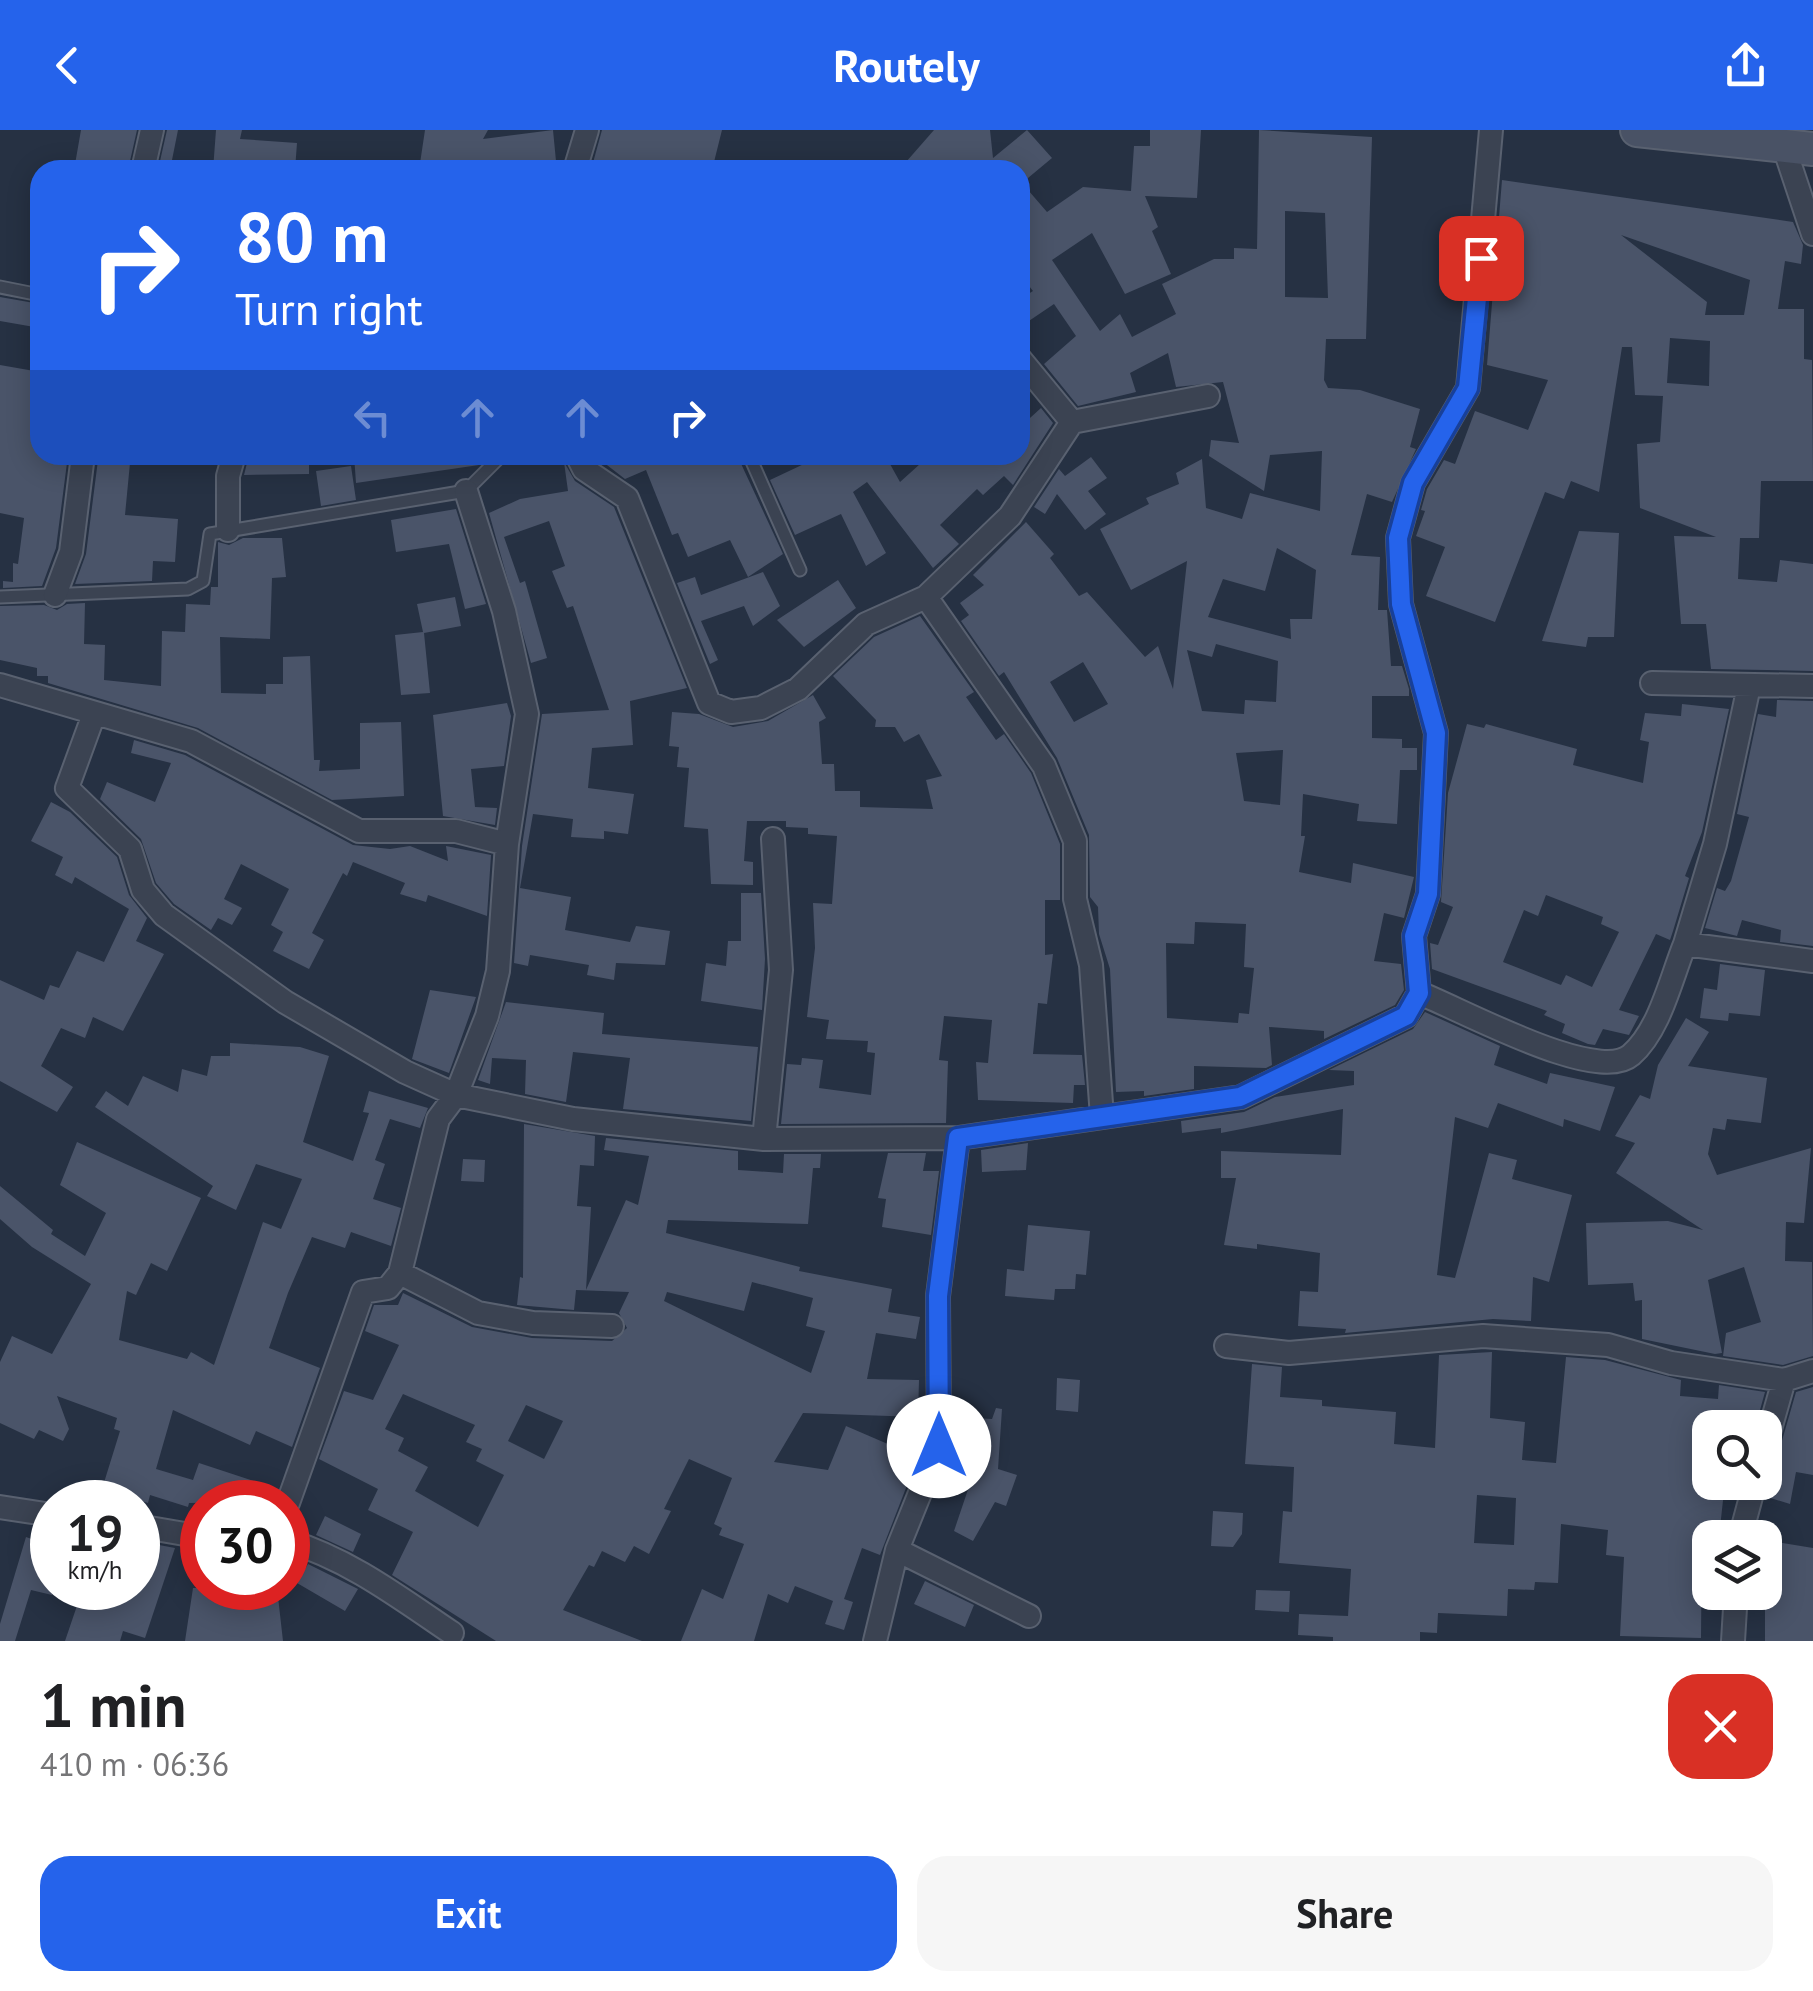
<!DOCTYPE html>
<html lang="en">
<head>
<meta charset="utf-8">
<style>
	:root { --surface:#fff; --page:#f6f6f6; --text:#202124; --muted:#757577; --accent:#2563eb }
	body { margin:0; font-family:"PT Sans",sans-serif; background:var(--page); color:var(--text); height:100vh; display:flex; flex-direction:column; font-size:38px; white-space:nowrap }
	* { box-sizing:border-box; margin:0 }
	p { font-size:32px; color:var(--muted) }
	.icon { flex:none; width:55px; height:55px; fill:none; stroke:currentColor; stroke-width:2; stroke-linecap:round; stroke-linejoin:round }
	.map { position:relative; height:1511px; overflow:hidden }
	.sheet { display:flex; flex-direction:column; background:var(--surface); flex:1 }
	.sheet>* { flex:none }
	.top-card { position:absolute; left:30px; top:30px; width:1000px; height:305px; border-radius:30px; box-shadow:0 5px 25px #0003; background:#2563eb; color:#fff; overflow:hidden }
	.controls { position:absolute; left:1692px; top:1280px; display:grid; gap:20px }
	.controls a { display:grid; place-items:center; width:90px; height:90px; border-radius:20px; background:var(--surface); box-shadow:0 5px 25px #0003; font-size:50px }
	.speed { position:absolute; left:30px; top:1350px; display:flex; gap:20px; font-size:50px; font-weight:700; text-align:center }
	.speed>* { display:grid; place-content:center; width:130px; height:130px; border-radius:50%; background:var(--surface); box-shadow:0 5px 25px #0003; line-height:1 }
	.speed small { font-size:25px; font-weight:400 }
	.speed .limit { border:15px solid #d22; background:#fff; color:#111 }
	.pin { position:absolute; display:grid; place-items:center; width:85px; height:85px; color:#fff; margin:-42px; border-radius:20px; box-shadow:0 5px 15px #0006 }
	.me { position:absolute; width:110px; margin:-55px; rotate:0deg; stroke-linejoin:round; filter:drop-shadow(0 0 8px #0008) }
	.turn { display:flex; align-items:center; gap:35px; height:210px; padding:0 40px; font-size:45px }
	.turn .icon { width:130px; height:130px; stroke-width:2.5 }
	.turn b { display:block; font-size:70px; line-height:85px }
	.lanes { display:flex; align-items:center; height:95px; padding:0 40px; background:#0003; justify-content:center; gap:50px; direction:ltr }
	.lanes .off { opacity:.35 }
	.round { display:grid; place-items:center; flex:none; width:105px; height:105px; border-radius:30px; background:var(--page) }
	.summary { display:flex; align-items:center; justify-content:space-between; height:170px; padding:0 40px }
	h1 { font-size:60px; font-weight:600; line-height:75px }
	.button { display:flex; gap:20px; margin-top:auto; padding:20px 40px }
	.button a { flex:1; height:115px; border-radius:30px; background:var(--accent); color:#fff; font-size:40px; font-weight:600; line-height:115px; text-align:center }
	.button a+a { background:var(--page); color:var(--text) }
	header { display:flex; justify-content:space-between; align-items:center; height:130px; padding:0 40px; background:var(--accent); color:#fff; font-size:45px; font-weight:600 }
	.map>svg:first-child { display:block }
</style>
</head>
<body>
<header><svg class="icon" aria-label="back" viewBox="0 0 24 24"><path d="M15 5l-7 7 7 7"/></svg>Routely<svg class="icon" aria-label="share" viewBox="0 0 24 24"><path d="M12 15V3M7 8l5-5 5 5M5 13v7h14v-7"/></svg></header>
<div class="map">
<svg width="1813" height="1511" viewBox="0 0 1813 1511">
	<rect width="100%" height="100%" fill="#263143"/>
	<path fill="#4a5469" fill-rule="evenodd" d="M81 0H137L128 40H74Z
		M167 0H178L170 40H158Z
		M216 0H242L240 9 297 13 295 40H213Z
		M425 0H488L483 9 553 0 556 31 538 40H419Z
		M602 0H722L712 40H591Z
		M934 0H990L993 28 1027 0 1052 28 1022 53 1047 82 1083 57 1131 61 1134 16H1150V0H1201L1197 68 1145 66 1158 97 1152 101 1171 144 1125 164 1092 103 1052 130 1100 201 1120 184 1132 207 1176 184 1162 154 1214 129H1234V118L1257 119 1259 0 1372 7 1366 209H1326L1324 250 1328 258 1360 260 1420 279 1410 317 1416 319 1392 372 1367 364 1351 425 1380 427 1378 480H1387L1391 536H1402L1409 559V566H1372V608L1402 609V618H1417V640H1400L1397 694 1357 691 1359 674 1303 664 1301 706H1305L1299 742 1351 753 1353 733 1414 747 1404 788 1384 783 1374 831 1401 834 1404 860 1395 875 1324 909V901L1269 897 1272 935 1266 938 1194 936V959L1144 966V961L1116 962 1110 839 1099 804 1098 777 1090 767 1089 705 1057 628 1004 542 999 546 961 491 969 485 960 473 984 455 973 445 1026 392 1054 424 1050 428 1079 466 1087 462 1145 527 1158 516 1173 559 1187 431 1131 460 1100 399 1149 374 1146 368 1179 354 1176 343 1202 329 1206 378 1242 389 1250 363 1320 381 1322 321 1270 325 1264 361 1209 326 1211 310 1239 313 1223 252 1176 257 1168 223 1130 243 1136 262 1078 276 1044 234 1076 206 1054 174 1020 197V169L1033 161 1020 145V40H899ZM1285 81 1325 83 1328 168 1285 167ZM1277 418 1316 440 1312 489H1290L1291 509 1208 487 1223 449 1265 461ZM1216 514 1278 531 1276 572 1245 570 1244 584 1202 581 1187 520 1212 527ZM1083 532 1108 574 1074 592 1050 552ZM1283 620 1280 675 1244 671 1236 623ZM1195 792 1246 794 1244 837 1254 838 1249 884 1239 883 1238 893 1167 888 1166 813 1194 814Z
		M1502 50 1793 92 1803 115 1801 134 1785 131 1778 179H1804V229L1812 230 1813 351H1761L1759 408H1740L1738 449 1777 452 1780 430 1813 434V541L1711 539 1706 494H1681L1674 406 1716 407 1640 378 1637 314 1660 312 1663 266 1635 265 1632 217H1622L1599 362 1571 351 1564 369 1545 362 1495 492 1426 466 1445 417 1416 406 1425 381 1421 380 1427 359 1444 330 1455 334 1475 281 1528 300 1548 250 1487 235ZM1621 105 1750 150 1744 185H1705L1707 172ZM1670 208 1710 211 1709 256 1667 253Z
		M0 167 40 174V198L0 191Z
		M0 235 40 242V325H68L56 418 42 456 3 458V451L13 452V433L18 434 24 388 0 383Z
		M1041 278 1053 293 1013 355 1004 346 983 365 977 359 940 395 959 414 933 438 867 352 853 362 886 423 866 436 841 384 795 405 770 350 823 325H885L900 352 930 325H1020V297Z
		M249 325H309V344L244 345Z
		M354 325H478L479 335 356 353Z
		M594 325H737L783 424 748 447 730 410 688 427 678 403 672 405 646 340 625 349Z
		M1091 327 1107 348 1088 361 1106 384 1085 400 1057 364 1045 384 1034 377 1059 339 1065 346Z
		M98 330 130 333 125 385 178 389 175 432 153 431 152 451 75 454 86 424Z
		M564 332 575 351 614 377 687 558 630 571 633 615 592 618 588 658 634 664 628 704 604 701V709L571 707 573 689 533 684 520 758 571 767 565 800 630 812 636 796 670 801 665 835 616 833 614 850 587 845 589 835 530 825 528 836 514 833 522 716 542 584 609 580 573 476 567 478 552 441 565 436 549 391 504 407 520 453 525 451 547 528 531 533 489 383 520 369 568 361Z
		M351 336 356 370 321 376 316 341Z
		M456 379 486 474 465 479 449 414 396 422 391 390Z
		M1579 401 1619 403 1614 507H1588L1586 517 1542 511Z
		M243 408H282L286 447 272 448 270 509 220 507 221 563 266 564V554H283V527L310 526 314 630H320L319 641 360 639V593L401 592 404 666 332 670 198 598 48 553V546H37V538L0 530V476L44 475 57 480 67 474 85 473 84 514 105 515 104 550 161 556 162 501 185 502 186 474 210 475 211 457H218V412L229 415Z
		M763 442 780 476 753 496 744 476 701 491 718 530 710 534 677 453 695 447 701 465Z
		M838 450 856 478 804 517 777 490Z
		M455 467 461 496 424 503 430 563 401 565 395 505 423 502 417 474Z
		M920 486 974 562 966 567 996 610 1004 604 1031 643 1060 714V770H1045V825L1053 824 1047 874 1038 873 1033 924 1082 925 1085 955H1074L1073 973 978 970 976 932 988 933 992 890 944 886 939 930 948 931 946 993 781 994 787 934 801 935 802 928 823 930 819 958 871 965 875 923 867 922 868 911 826 909 829 890 807 887 815 818 813 773 832 774 837 706 808 704V698L786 697V691H747L744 731 753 732V755L711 754 708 699 684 697 689 638 677 637 679 617 669 616 672 582 699 584 733 597 768 591 813 565 826 588 819 592 822 634H834L835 661H860V677L933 679 926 650 942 646 919 604 904 612 895 597H875L876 590 833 546 874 507Z
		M1777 570 1813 571V816L1780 812 1781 800 1742 790 1737 806 1705 798 1717 758 1725 761 1731 751 1749 687 1737 684 1758 584 1776 587Z
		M507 573 511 586 504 636 471 639 475 677 497 678 495 695 443 686 433 585Z
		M1682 574 1729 579 1702 702 1685 746 1689 748 1673 801 1670 810 1656 804 1619 880 1639 886 1629 905 1603 899 1595 915 1588 914 1562 903 1565 894 1544 885 1547 881 1432 839 1430 813 1438 815 1453 777 1441 772 1448 663 1467 594 1484 598 1486 594 1577 619 1573 635 1643 653 1649 612 1640 610 1645 583 1681 586ZM1546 765 1603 787 1601 794 1619 802 1592 857 1566 845 1561 855 1503 832 1524 780 1538 786Z
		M134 610 185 625 353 715 390 719 410 716 448 731 446 716 491 725 487 786 428 765 426 772 400 764 405 753 353 732 347 746 343 743 312 803 324 810 309 839 273 821 283 802 271 795 289 759 241 734 224 769 242 778 232 795 218 788 211 800 174 774 156 753 141 709 100 669 107 652 155 672 171 633 131 623Z
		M51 672 70 682 117 727 129 765 147 788 136 811 164 824 123 901 93 887 85 908 61 898 41 936 73 957 57 982 0 951V850L44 870 50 855 59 858 77 821 104 832 129 779 75 747 72 754 55 745 63 727 31 711Z
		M741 763H761L765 829 762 880 701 871 706 833 726 836 728 811H741Z
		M1720 834 1765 840 1760 886 1729 883 1728 891 1700 888 1704 858 1717 860Z
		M430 860 476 867 449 943 412 929Z
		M506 872 604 883 602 904 758 917 751 991 623 979 630 928 573 922 566 972 525 964 526 930 492 928 490 954 478 950Z
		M1425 882 1500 916 1494 935 1547 954 1550 943 1615 957 1600 1001 1564 989 1563 997 1498 973 1488 998 1455 987 1437 1145 1455 1148 1489 1023 1517 1030 1512 1049 1572 1065 1549 1152 1533 1147 1531 1191 1493 1189 1345 1203 1346 1199 1298 1196 1300 1161 1318 1162 1320 1123 1257 1114V1119L1224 1115 1236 1048H1221V1021L1341 1025 1343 979 1221 1003V998L1182 1003 1181 991 1244 982 1275 967 1354 955V941L1329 940 1413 899Z
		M1686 888 1709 902 1688 936 1767 948 1761 993 1727 989 1725 1000 1713 998 1708 1024 1717 1045 1811 1018 1804 1093 1786 1092 1785 1131 1812 1132 1813 1226 1783 1235 1723 1226 1726 1203 1761 1192 1744 1137 1708 1150 1722 1223 1715 1224 1642 1209V1170L1635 1171 1633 1153 1588 1155 1586 1093 1668 1091 1703 1100 1616 1043 1635 1013 1615 1006 1640 965 1650 969 1658 935Z
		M230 913 300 917 329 926 303 1012 353 1031 369 983 363 982 369 961 428 978 420 998 390 989 375 1030 385 1034 373 1069 401 1078 391 1116 351 1102 345 1118 312 1107 288 1163 269 1218 320 1238 292 1317 256 1301 250 1315 173 1280 156 1339 193 1350 199 1333 260 1353 254 1372 189 1373 188 1377 150 1365 148 1373 102 1359 120 1301 114 1299 117 1288 57 1266 69 1299 63 1311 39 1300 34 1309 0 1293V1232L12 1206 52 1224 91 1154 32 1117 0 1089V1056L53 1100 51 1104 85 1126 106 1083 60 1055 77 1012 201 1068 167 1141 151 1133 136 1165 127 1161 119 1210 187 1229 191 1222 214 1235 263 1092 281 1099 302 1049 256 1034 236 1080 207 1066 213 1056 95 977 106 961 128 976 143 946 178 962 182 939 207 946 211 926H230Z
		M524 994 595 1006 594 1036 580 1035 577 1076 591 1077 586 1160 626 1070 638 1075 649 1026 604 1020 606 1008 738 1021V1040L783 1043 784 1024H821L820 1038H813L808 1094 668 1090 666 1103 800 1137 799 1141 892 1159 888 1182 920 1187 916 1209 876 1203 867 1249 919 1250 918 1287 803 1283 774 1332 828 1340 846 1296 918 1327 880 1425 862 1418 844 1469 853 1472 844 1500 825 1494 833 1471 795 1456 788 1473 768 1464 754 1511H681L702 1459 723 1469 744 1414 719 1405 722 1398 714 1394 732 1348 689 1329 664 1379 671 1381 649 1424 634 1416 625 1432 602 1421 594 1437 589 1435 563 1480 642 1511H496L392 1445 413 1402 368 1380 378 1359 319 1329 344 1261 373 1270 399 1215 365 1201 374 1175H398L403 1163 472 1197 532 1208 612 1211 627 1198 619 1183 629 1162 576 1160 574 1180 517 1175 520 1147 523 1148ZM752 1152 813 1168 806 1196 825 1201 811 1243 664 1171 667 1162 744 1181ZM403 1264 475 1295 466 1312 482 1319 476 1331 504 1345 478 1397 415 1361 428 1337 398 1321 404 1308 385 1299ZM526 1275 563 1291 544 1329 508 1311Z
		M1028 1013 1026 1040 982 1042 981 1020Z
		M888 1023H926L923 1041H939L931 1105 882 1097 886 1069 878 1068Z
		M463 1029 485 1030 484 1052 461 1051Z
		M1028 1095 1090 1101 1086 1145 1076 1144 1075 1159H1055L1054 1170 1005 1166 1007 1139 1024 1141Z
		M1492 1222 1490 1288 1525 1292 1522 1330 1556 1333 1566 1227 1605 1230 1681 1250 1680 1266 1718 1269 1719 1255 1765 1262 1755 1298H1710V1352H1725L1720 1398 1702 1396 1701 1508 1620 1506 1624 1427 1606 1425 1608 1400 1561 1394 1558 1453 1535 1452 1534 1460 1508 1459 1507 1486 1438 1483 1437 1503 1420 1502V1511H1333V1507L1298 1505 1299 1484 1348 1486 1351 1439 1279 1433 1283 1381 1292 1382 1294 1337 1245 1334 1252 1234 1282 1237 1280 1267 1322 1270V1276L1396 1282 1394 1314 1435 1318 1439 1225ZM1477 1365 1516 1368 1514 1415 1474 1413Z
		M1057 1248 1080 1250 1078 1282 1056 1280Z
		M1813 1257V1345L1796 1342 1790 1374 1767 1367 1770 1349 1765 1341 1779 1321 1796 1262Z
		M996 1278 1002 1279 998 1339 1017 1345 1006 1376 995 1372 973 1411 954 1401 983 1315 974 1314 975 1288 992 1289Z
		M1213 1381 1243 1383 1242 1404 1233 1417 1211 1416Z
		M325 1386 361 1404 353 1422 316 1405Z
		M26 1407 52 1416V1465L31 1460 15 1511H0V1494Z
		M1765 1410 1813 1418V1511H1765Z
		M138 1411 175 1418 145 1508 123 1501 120 1511H65L83 1458H138Z
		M308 1434 358 1459 345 1481 297 1453Z
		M925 1451 974 1475 965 1497 914 1474Z
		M193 1458H277L283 1511H185Z
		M1256 1460 1290 1461 1289 1482 1255 1480Z"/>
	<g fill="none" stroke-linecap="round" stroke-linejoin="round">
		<defs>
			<path id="service" d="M0 157 40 165
				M749 325 800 440
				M0 467 188 459 203 451 210 404 466 361 502 325"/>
			<path id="minor" d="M1784 17 1813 104
				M143 40 152 0
				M575 40 587 0
				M1020 229 1072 292
				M577 325 584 339 627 368 709 573 731 582 761 578 798 559 866 494 926 467 1044 636 1075 711V769L1091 835 1102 987
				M228 400V346L234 325
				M55 465 71 422 83 325
				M926 467 1010 386 1072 292 1208 266
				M1652 553 1813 556
				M0 555 191 611 359 701H456L507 714 527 584 504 481 466 361
				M94 584 67 658 130 719 143 760 164 785 285 872 405 942 456 965 573 989 764 1009 958 1008 1241 967 1406 886 1419 863 1414 806 1428 764 1436 603 1401 474 1398 408 1413 353 1468 258 1491 0
				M1685 814 1715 714 1749 556
				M1419 863C1459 878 1597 955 1631 925 1660 900 1671 848 1685 814L1813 831
				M764 1009 781 840 773 709
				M400 1143 478 1183 533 1193 612 1196
				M1226 1216 1289 1223 1483 1206 1608 1215 1671 1233 1784 1250 1813 1241
				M1765 1317 1784 1250
				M288 1373 363 1162 388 1158 400 1143 438 989 456 965 487 886 498 841 507 714
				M0 1377 52 1385
				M138 1396 202 1407
				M1740 1408 1755 1352
				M288 1411C349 1429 400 1468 452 1503
				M897 1420 1029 1486
				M875 1511 897 1420 939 1316 938 1166 958 1008
				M1733 1511 1736 1462"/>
			<path id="secondary" d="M1637 0 1813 19"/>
		</defs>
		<use href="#service" stroke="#596170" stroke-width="15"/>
		<use href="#minor" stroke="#596170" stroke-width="26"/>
		<use href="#secondary" stroke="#596170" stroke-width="36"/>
		<use href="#service" stroke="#3b4352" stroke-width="11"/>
		<use href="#minor" stroke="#3b4352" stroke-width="22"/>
		<use href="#secondary" stroke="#495265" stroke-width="32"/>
	</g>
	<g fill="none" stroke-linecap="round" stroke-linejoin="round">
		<defs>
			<path id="route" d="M939 1316 938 1166 958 1008 1240 967 1406 886 1419 863 1414 806 1428 764 1436 603 1401 474 1398 408 1413 353 1468 258 1481 128"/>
		</defs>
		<use href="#route" stroke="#184099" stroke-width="25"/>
		<use href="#route" stroke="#2563eb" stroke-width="18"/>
	</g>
</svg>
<div class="controls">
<a><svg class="icon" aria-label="search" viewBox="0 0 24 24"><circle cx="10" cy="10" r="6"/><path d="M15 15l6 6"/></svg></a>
<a><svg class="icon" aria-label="layers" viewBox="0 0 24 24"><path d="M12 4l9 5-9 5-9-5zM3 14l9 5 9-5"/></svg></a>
</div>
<div class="speed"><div>19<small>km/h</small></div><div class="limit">30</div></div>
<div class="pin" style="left:1481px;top:128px;background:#d93025"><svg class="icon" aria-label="arrive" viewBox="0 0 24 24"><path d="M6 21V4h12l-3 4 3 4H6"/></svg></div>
<svg class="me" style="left:939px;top:1316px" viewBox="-20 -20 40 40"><circle r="19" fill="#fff"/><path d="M0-13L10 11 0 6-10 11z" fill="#2563eb"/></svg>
<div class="top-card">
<div class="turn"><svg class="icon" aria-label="right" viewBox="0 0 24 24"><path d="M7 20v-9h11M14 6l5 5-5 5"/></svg><div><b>80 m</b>Turn right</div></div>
<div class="lanes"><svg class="icon off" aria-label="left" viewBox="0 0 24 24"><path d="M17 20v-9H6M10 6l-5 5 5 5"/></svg><svg class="icon off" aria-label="ahead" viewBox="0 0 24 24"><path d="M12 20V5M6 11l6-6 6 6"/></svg><svg class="icon off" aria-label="ahead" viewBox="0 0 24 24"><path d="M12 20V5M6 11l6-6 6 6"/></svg><svg class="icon" aria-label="right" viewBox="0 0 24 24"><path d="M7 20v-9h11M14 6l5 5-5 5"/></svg></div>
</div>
</div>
<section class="sheet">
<div class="summary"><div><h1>1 min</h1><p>410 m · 06:36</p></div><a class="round" style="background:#d93025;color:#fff"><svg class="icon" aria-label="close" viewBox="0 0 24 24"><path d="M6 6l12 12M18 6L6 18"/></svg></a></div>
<div class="button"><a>Exit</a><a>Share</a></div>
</section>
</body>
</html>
